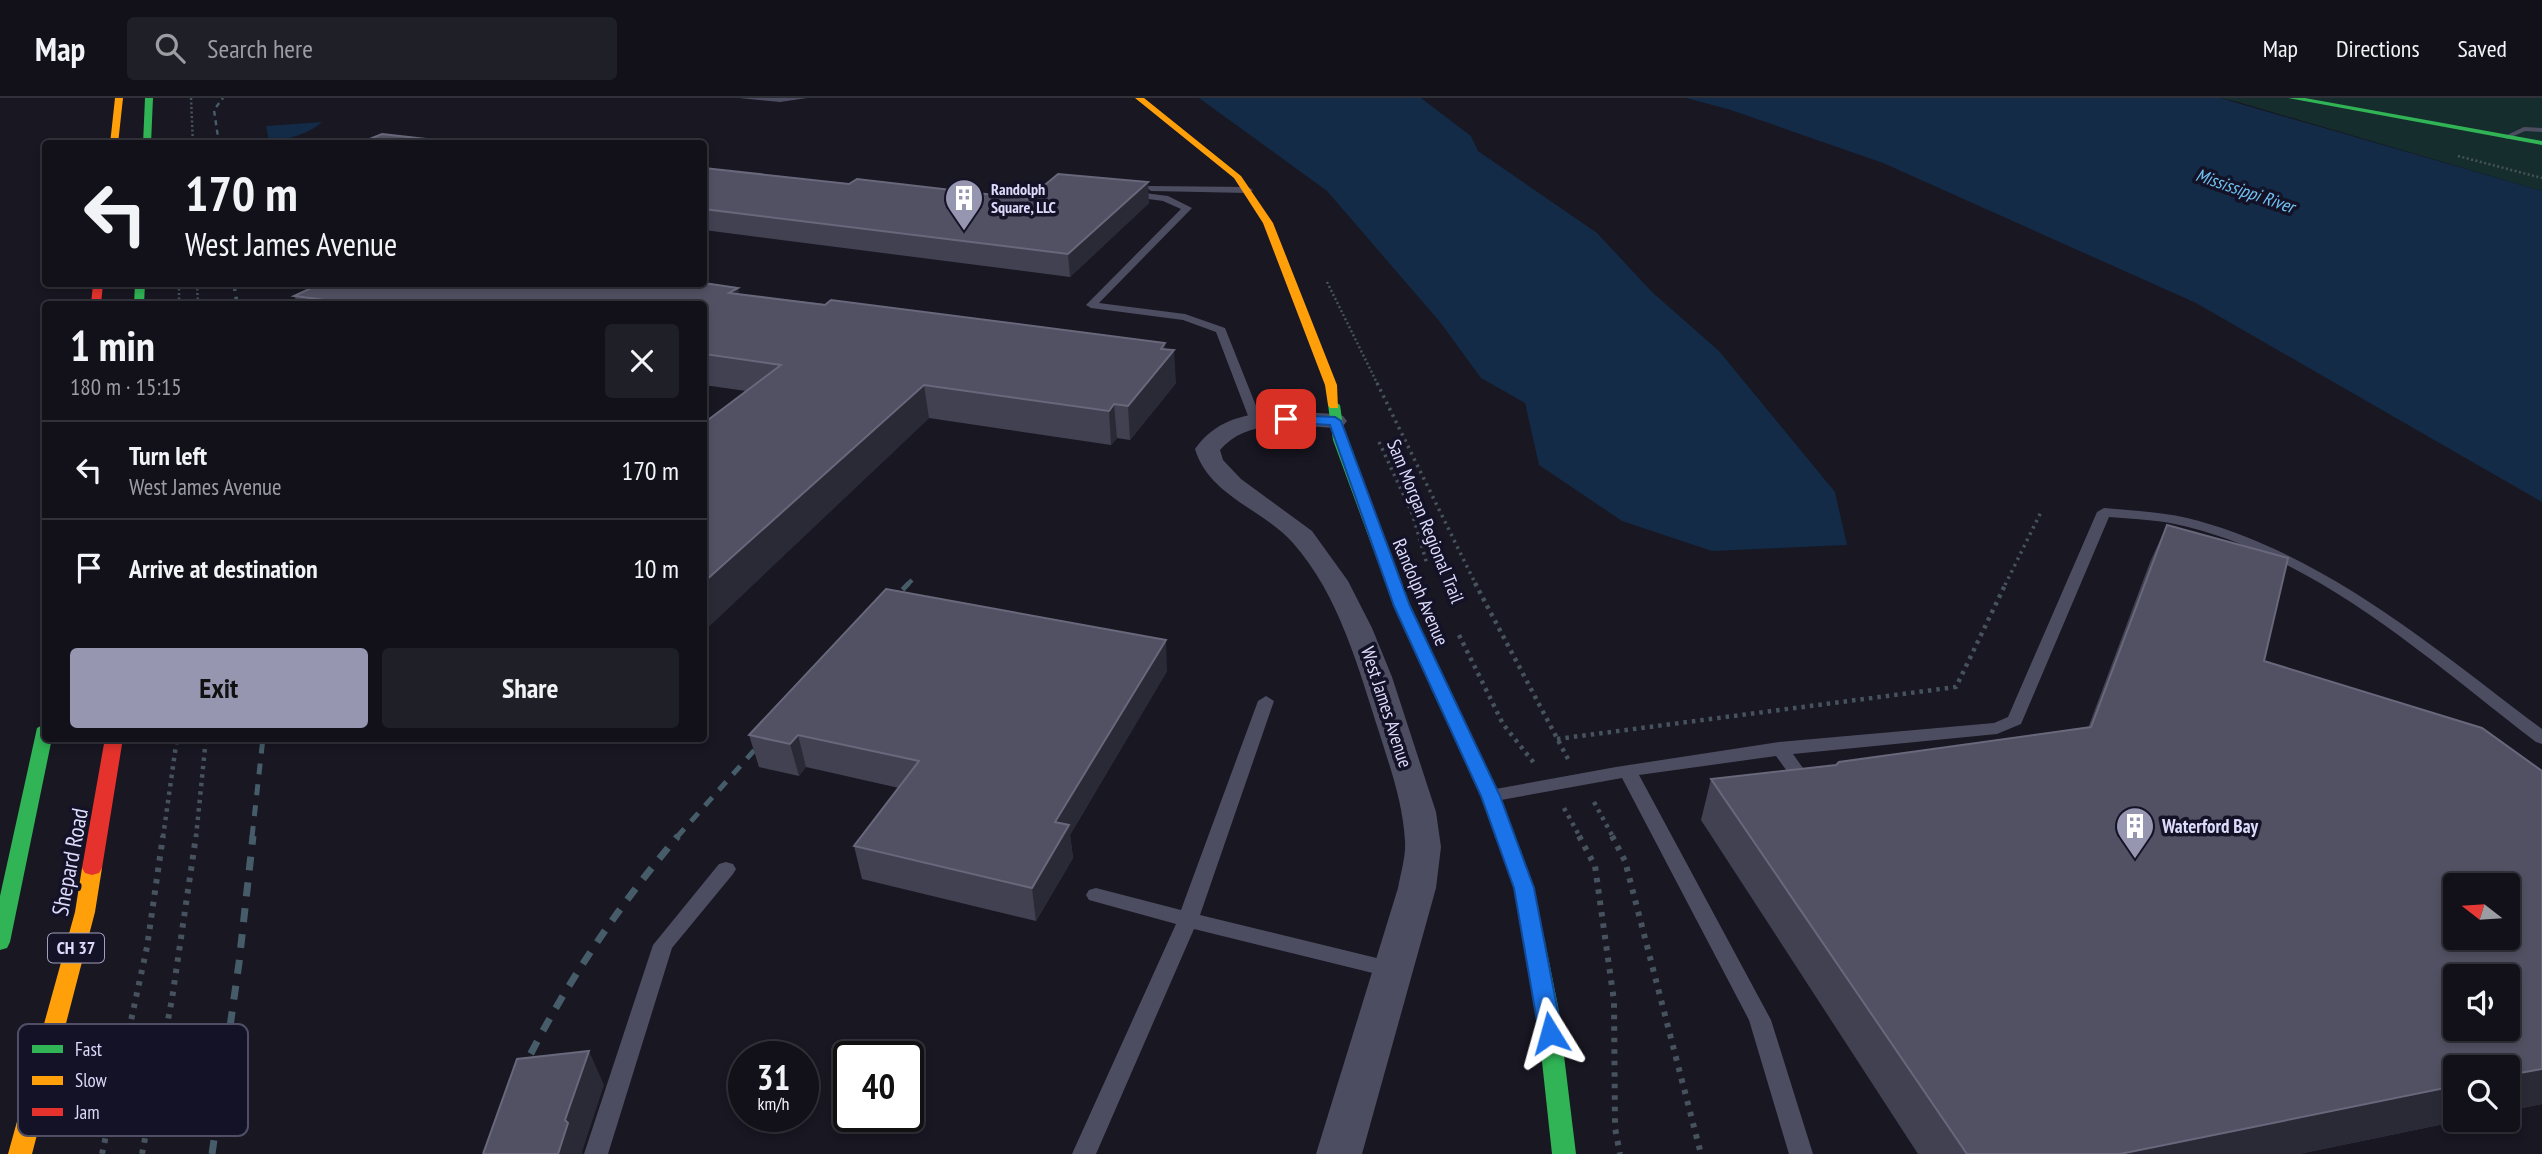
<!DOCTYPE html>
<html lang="en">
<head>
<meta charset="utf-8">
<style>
	:root { --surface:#12111a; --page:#1f1f27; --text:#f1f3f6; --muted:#9c9da2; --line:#313139; --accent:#9796b0 }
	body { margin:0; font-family:"PT Sans Narrow",sans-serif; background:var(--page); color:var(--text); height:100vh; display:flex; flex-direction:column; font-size:26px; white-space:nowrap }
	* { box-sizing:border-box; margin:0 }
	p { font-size:23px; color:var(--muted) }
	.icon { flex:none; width:38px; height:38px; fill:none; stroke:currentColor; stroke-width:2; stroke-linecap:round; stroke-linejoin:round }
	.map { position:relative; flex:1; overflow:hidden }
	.panel { position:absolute; left:42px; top:203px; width:665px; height:441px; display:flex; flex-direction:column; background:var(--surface); border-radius:7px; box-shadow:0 4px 10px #0003,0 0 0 2px var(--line) }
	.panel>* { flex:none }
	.guide { position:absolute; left:42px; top:42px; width:665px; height:147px; border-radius:7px; box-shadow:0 4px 10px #0003,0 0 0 2px var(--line); background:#12111a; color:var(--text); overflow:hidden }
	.needle { width:46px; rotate:287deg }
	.fabs { position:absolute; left:2443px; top:775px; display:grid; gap:14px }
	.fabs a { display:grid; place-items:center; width:77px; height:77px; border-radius:7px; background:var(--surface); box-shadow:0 4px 10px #0003,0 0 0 2px var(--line); font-size:35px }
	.speed { position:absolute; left:728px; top:943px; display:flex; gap:14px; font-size:35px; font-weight:700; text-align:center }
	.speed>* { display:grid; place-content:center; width:91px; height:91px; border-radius:50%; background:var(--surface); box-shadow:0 4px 10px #0003,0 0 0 2px var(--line); line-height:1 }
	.speed small { font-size:18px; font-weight:400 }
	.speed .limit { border:4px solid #111; border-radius:10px; background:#fff; color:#111 }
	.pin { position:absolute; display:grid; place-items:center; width:60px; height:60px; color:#fff; margin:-30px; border-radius:14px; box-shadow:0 4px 10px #0006 }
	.me { position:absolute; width:77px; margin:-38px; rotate:352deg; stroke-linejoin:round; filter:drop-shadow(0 0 5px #0008) }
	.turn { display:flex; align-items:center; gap:24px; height:147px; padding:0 28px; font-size:32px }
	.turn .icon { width:91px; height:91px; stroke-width:2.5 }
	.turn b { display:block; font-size:49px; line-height:60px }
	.round { display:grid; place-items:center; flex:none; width:74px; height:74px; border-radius:7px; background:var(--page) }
	.overview { display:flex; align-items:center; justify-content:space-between; height:119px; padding:0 28px }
	h1 { font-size:42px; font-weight:700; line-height:52px }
	.button { display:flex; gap:14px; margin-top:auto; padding:14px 28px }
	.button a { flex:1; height:80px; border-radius:7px; background:var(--accent); color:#111; font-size:28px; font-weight:700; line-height:80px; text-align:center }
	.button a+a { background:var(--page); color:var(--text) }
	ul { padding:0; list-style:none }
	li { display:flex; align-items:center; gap:21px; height:98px; padding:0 28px; border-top:2px solid var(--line) }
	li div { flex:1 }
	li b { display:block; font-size:26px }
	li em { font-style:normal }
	header { display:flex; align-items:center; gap:42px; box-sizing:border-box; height:98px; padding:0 35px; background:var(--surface); border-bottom:2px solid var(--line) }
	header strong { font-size:33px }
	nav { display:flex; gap:38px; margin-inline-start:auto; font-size:24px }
	.search { width:490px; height:63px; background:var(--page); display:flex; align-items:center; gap:18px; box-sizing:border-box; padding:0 24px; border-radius:7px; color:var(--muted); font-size:26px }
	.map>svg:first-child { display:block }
</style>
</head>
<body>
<header>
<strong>Map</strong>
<div class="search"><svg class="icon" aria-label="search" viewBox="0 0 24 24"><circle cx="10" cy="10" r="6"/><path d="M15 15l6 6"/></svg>Search here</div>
<nav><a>Map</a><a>Directions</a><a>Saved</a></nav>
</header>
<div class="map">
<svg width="2542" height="1056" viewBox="0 0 2542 1056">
	<rect width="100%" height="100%" fill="#181722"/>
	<path fill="#152d2c" d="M2220 0H2542V93L2238 4Z"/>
	<path fill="#132b46" d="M1199 0H1421L1471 38 1478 53 1597 135 1652 194 1719 253 1835 394 1847 447 1712 453 1622 423 1539 367 1525 305 1481 280 1440 224 1327 93Z
		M1686 0H2220L2542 93V404L2196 205 1883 65 1731 12Z
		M322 24C311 35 285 43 269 43L266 28Z"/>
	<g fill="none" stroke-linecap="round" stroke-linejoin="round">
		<path stroke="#46535e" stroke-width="2.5" stroke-dasharray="2 2.5" stroke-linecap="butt" d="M191 0 193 46
			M2458 58 2542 80
			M1327 184 1378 287
			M179 186V206
			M197 186 198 206"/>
		<path stroke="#46535e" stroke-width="3.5" stroke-dasharray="2.5 4.5" stroke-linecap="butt" d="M1377 285 1476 487
			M1379 344 1412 415 1427 466
			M2005 487 2041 414"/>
		<path stroke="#46535e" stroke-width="4.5" stroke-dasharray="3.5 5" stroke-linecap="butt" d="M1475 485 1568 661
			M1459 537 1503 626 1534 665
			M1557 641 1956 589 2006 485
			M1594 704 1613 739
			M1564 710 1580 739
			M163 739 177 640
			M196 739 206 640"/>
		<path stroke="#46535e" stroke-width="6" stroke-dasharray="4.5 7" stroke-linecap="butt" d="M1579 738 1595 768 1614 903 1615 1030 1620 1056
			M1612 738 1625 763 1701 1056
			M102 1056 147 849 163 738
			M142 1056 172 901 196 738"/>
		<path fill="#4d4d62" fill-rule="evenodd" d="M739 0H807L780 4Z
			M2524 29 2542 30V34L2525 33 2507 41 2503 39Z
			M1148 88 1248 89 1253 92 1248 95 1151 93 1147 90Z
			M1129 93 1168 98 1192 110 1099 205 1185 216 1225 230 1262 323 1260 326H1252L1250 323 1216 234 1183 222 1091 210 1086 207 1181 111 1163 103 1126 98V94Z
			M2104 410C2135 413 2168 414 2199 423 2330 460 2435 551 2542 631V646L2536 644C2429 562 2322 463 2188 429 2163 422 2135 421 2109 419L2021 626 1997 636 1793 656 1815 687 1812 691H1800L1776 658 1639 677 1771 922 1813 1056H1789L1749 922 1622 680 1490 704 1484 702 1481 698 1484 694 1490 692 1616 669 1779 644 1994 625 2008 619 2097 414Z
			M1266 598 1274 603 1200 817 1393 864 1400 866 1404 872 1400 878 1393 880 1194 831 1096 1056H1072L1176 826 1089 802 1086 797 1089 792 1096 790 1181 812 1258 603Z
			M726 764 733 766 736 771 733 776 672 850 608 1056H584L653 847 719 766Z"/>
		<path fill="#4d4d62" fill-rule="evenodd" d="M1283 313 1335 316 1343 318 1347 323 1343 328 1335 330C1296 328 1248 319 1220 352L1223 362 1241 381 1312 433 1348 483 1372 530 1392 579 1436 714 1441 749 1436 790 1362 1056H1316L1398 790C1401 774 1406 758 1405 743 1403 705 1390 669 1379 634 1358 569 1339 497 1293 445 1263 411 1209 398 1195 351 1216 321 1248 315 1283 313Z"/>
		<path fill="#30b455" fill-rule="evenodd" d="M145 0H153L151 46H143Z
			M2288 0H2305L2542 43V47Z
			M135 186H145L144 206H134Z
			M1334 303 1340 307 1345 342 1410 508 1499 698 1534 790 1558 908 1576 1056H1552L1536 908 1514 790 1481 698 1394 508 1333 342 1328 307Z
			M46 625V640H52L10 844 7 850 0 852V798L37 630Z"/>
		<path fill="#ff9f0a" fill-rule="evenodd" d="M115 0H123L118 46H110Z
			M1135 0H1144L1241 78 1273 125 1337 287 1338 310H1330L1328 307 1325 287 1263 125 1234 80Z
			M92 763 99 765 102 770 95 814 32 1056H8L75 814 82 770 85 765Z"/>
		<path fill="#e5322d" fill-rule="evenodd" d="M93 186H103L101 206H91Z
			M105 640H123L102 770 99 775 92 777 85 775 82 770Z"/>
		<path stroke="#465c69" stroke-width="2.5" stroke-dasharray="5 4.5" stroke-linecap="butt" d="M219 46 214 12 223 0"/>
		<path stroke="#465c69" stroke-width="3.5" stroke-dasharray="7 6" stroke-linecap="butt" d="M234 186 237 206"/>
		<path stroke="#465c69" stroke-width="4.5" stroke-dasharray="9 8" stroke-linecap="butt" d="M907 487 912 482"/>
		<path stroke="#465c69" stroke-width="5" stroke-dasharray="11 10" stroke-linecap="butt" d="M888 507 909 485
			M252 739 263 640
			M677 739 767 638"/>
		<path stroke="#465c69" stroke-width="7" stroke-dasharray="14 12" stroke-linecap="butt" d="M519 979C562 891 615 812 678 738
			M212 1056 239 865 253 738"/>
	</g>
	<path fill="#424151" d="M704 70 849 86 1028 101 1149 105 1070 179 704 132Z
		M739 196 1165 245V251L1176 285 1130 342 1117 340 1111 347 929 320 704 533V325L746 293 704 287V206H298L294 198Z
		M2167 427 2264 563 2542 673V1006L2508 1013V970L2463 1022 2299 1056H1918L1701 722 1711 681 1836 667 2088 630 2150 464Z
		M1167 573 1070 737 1073 760 1036 823 862 781 854 748 899 690 806 669 799 678 759 669 749 637Z"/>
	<path fill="#2a2936" d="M1148 84 1149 105 1070 179 1068 156Z
		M738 190 745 220 729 195Z
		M1165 245 1166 262 1174 252 1176 285 1130 342 1128 308 1161 251Z
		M924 287 929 320 704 533V484Z
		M1114 306 1117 340 1111 347 1109 313Z
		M1166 542 1167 573 1070 737 1073 760 1036 823 1032 790 1055 724Z
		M798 637 806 669 799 678 790 646Z
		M589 953 604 987 582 1054 583 1056H558L565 1022Z
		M2542 971V1006L2508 1013V977Z
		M2455 988V1022H2463L2299 1056H2120Z"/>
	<path fill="#525163" stroke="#68677b" stroke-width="2" fill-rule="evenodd" d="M382 36 471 46H357Z
		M704 70 849 86 857 81 1028 101 1058 76 1148 84 1068 156 704 111Z
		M704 185 738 190 729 195 825 207 831 202 1165 245 1161 251 1174 252 1128 308 1114 306 1109 313 924 287 704 484V325L781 267 704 256V206H356L294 198 320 186Z
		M2167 427 2288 460 2264 563 2482 630 2542 673V971L2508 977V970H2455V988L2120 1056H1967L1711 681 1836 667 1839 664 2091 629ZM2455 788H2508V840H2455ZM2455 878H2508V931H2455Z
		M886 491 1166 542 1055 724 1069 727 1032 790 854 748 919 663 798 637 790 646 749 637Z
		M589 953 565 1022 568 1025 558 1056H483L517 961Z"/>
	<path fill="#1a73e8" stroke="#114b97" stroke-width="2" d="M1286 317 1335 319 1341 323 1410 508 1500 698 1534 790 1562 935 1558 941 1550 944 1543 941 1539 935 1514 790 1481 698 1394 508 1330 327 1282 324 1280 321Z"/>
	<defs>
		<symbol id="building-pin" viewBox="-11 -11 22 30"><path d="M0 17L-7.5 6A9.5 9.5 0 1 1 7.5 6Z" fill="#9796b0" stroke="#141227"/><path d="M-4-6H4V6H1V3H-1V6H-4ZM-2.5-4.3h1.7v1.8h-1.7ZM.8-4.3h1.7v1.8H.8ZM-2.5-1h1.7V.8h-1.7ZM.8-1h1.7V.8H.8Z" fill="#fff"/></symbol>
	</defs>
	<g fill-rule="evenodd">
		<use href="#building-pin" x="942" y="78" width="44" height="60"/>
		<use href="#building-pin" x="2113" y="706" width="44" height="60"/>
	</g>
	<g text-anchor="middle" stroke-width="7" stroke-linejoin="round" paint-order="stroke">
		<g font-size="16" font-weight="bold" fill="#dcdbfc" stroke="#141227" text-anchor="start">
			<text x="991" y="97">Randolph<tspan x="991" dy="18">Square, LLC</tspan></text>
		</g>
		<g font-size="18" font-style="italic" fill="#71c3f4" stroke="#141227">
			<text transform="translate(2245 93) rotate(19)" y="6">Mississippi River</text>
		</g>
		<rect fill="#141227" stroke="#a09fbc" stroke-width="2" x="48" y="835.5" width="56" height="29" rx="5"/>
		<g font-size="18" font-weight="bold" fill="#dcdbfc">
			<text x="76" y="856">CH 37</text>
		</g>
		<g font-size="19" fill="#dcdbfc" stroke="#141227">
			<text transform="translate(1426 423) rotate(68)" y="7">Sam Morgan Regional Trail</text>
			<text transform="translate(1421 494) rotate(67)" y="7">Randolph Avenue</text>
			<text transform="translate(1387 609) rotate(72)" y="7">West James Avenue</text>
		</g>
		<g font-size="19" font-weight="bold" fill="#dcdbfc" stroke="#141227" text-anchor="start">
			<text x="2162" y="735">Waterford Bay</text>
		</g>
		<g font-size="23" fill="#dcdbfc" stroke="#141227">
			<text transform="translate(70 764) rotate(-79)" y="8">Shepard Road</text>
		</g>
	</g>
	<rect x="18" y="926" width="230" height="112" rx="10" fill="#141227" stroke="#504e67" stroke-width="2"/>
	<rect x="32" y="947" width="31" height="8" fill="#30b455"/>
	<rect x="32" y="978" width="31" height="9" fill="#ff9f0a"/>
	<rect x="32" y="1010" width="31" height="8" fill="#e5322d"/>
	<g font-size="19" fill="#dcdbfc">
		<text x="75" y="958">Fast</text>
		<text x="75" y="989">Slow</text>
		<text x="75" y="1021">Jam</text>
	</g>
</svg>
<div class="fabs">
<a><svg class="needle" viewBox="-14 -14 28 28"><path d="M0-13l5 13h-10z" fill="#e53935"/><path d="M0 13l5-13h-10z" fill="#9c9da2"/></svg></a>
<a><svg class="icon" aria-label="sound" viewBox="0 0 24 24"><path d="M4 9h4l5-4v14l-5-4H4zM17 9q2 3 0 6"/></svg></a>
<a><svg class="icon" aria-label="search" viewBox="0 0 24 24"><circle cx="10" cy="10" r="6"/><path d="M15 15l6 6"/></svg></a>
</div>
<div class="speed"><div>31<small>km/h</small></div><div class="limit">40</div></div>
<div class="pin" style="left:1286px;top:321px;background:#d93025"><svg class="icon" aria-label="arrive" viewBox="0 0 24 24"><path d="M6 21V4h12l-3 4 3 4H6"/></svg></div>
<svg class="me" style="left:1550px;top:935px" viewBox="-20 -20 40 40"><path d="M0-17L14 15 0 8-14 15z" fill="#1a73e8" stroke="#fff" stroke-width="4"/></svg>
<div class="guide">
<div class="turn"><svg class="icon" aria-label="left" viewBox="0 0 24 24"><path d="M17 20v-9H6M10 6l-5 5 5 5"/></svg><div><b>170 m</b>West James Avenue</div></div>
</div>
<section class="panel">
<div class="overview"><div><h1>1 min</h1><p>180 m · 15:15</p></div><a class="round"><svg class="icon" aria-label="close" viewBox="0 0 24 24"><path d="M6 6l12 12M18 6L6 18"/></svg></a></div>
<ul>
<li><svg class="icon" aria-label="left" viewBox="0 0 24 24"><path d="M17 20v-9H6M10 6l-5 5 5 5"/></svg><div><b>Turn left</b><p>West James Avenue</p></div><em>170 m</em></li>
<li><svg class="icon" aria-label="arrive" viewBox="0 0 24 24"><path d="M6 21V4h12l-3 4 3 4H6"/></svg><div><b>Arrive at destination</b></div><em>10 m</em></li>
</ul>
<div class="button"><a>Exit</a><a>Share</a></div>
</section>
</div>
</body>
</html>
